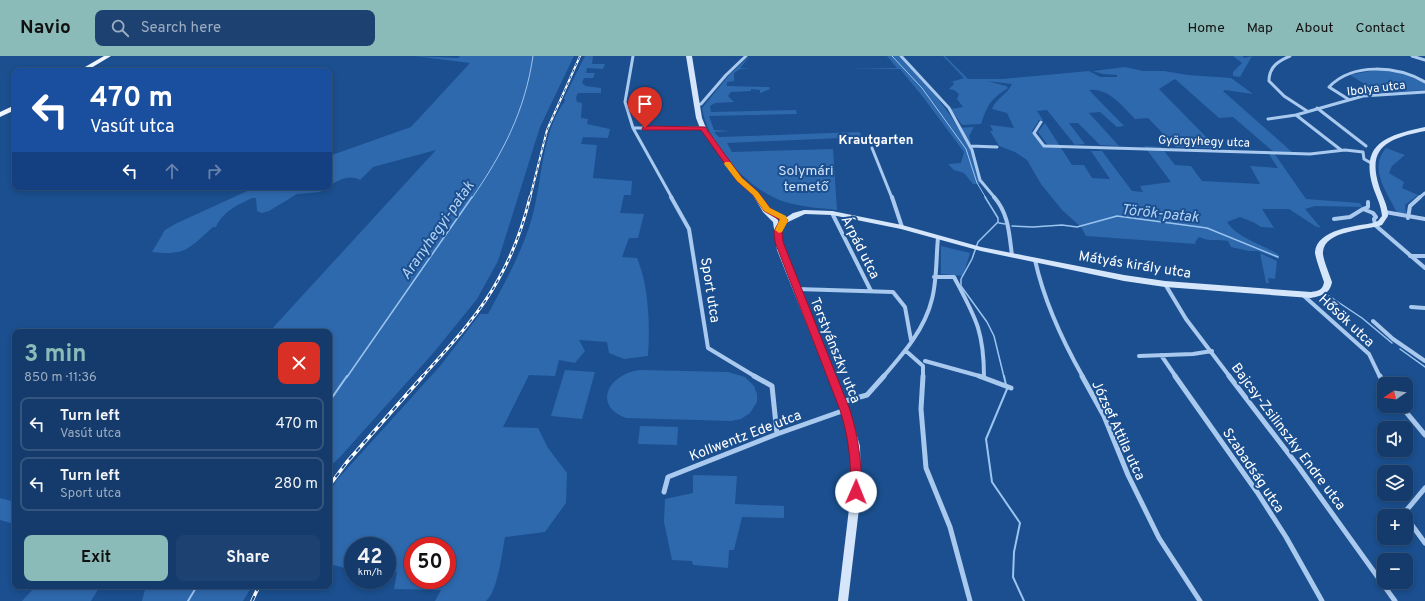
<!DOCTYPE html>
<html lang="en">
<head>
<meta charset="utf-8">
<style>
	:root { --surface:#143b6b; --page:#1d4271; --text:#f1f3f6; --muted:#9dadc1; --line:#33557e; --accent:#8bbbb9 }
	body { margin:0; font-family:Overpass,sans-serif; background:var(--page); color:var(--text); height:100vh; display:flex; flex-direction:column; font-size:15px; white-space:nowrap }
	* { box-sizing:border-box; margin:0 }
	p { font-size:13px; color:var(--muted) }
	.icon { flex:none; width:22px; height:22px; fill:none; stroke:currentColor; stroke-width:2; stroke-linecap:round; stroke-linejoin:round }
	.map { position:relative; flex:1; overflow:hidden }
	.side { position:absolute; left:12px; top:273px; width:320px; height:260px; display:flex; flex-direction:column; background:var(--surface); border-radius:8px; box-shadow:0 2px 6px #0003,0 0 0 1px var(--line) }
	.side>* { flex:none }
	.guide { position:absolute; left:12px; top:12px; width:320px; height:122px; border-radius:8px; box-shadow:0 2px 6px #0003,0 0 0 1px var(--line); background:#1a4fa0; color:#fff; overflow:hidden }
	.needle { width:26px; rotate:257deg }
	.buttons { position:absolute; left:1377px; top:321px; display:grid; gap:8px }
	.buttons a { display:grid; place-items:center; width:36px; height:36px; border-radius:8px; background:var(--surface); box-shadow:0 2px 6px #0003,0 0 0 1px var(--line); font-size:20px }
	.speed { position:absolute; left:344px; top:481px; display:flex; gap:8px; font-size:20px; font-weight:700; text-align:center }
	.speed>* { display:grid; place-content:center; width:52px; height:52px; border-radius:50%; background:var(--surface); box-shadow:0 2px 6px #0003,0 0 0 1px var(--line); line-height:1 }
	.speed small { font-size:10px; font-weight:400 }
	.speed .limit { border:6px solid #d22; background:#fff; color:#111 }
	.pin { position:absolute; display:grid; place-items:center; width:34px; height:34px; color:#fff; margin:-41px -17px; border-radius:50% 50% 50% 0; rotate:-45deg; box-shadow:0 0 4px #0007 }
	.pin .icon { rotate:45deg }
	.me { position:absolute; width:44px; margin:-22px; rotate:1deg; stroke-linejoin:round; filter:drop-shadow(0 0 3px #0008) }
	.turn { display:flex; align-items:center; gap:14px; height:84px; padding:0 12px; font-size:18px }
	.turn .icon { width:52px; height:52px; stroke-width:2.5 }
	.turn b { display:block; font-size:28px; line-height:34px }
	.lanes { display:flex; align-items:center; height:38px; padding:0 12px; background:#0003; justify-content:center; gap:20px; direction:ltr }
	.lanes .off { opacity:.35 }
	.round { display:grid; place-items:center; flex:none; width:42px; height:42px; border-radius:8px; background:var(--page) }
	.head { display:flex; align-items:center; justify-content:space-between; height:68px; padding:0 12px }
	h1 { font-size:24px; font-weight:700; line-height:30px; color:var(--accent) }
	.cta { display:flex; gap:8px; margin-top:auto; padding:8px 12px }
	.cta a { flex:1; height:46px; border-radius:8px; background:var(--accent); color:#111; font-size:16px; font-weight:700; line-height:46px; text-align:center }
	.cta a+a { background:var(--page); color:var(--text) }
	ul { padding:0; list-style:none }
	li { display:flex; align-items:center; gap:12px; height:54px; margin:0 8px 6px; padding:0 4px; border:2px solid var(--line); border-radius:8px }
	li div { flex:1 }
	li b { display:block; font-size:15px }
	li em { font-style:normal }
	header { display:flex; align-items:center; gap:24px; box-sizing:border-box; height:56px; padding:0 20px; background:var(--accent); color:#111 }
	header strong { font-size:19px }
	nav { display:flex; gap:22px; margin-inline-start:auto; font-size:14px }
	.search { width:280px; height:36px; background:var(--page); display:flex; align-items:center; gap:10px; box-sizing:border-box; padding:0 14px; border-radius:8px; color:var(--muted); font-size:15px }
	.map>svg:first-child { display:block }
</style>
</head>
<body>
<header>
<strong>Navio</strong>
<div class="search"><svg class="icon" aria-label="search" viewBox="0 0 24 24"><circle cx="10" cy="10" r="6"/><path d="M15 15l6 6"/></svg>Search here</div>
<nav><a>Home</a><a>Map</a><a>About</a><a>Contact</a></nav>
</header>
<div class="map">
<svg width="1425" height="545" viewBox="0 0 1425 545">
	<rect width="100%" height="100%" fill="#1b4f8f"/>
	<path fill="#2e69ad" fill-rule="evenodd" d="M414 0 458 2 460 0H574L540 71 498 205 477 243 435 295 340 401 329 411V276H269L436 94 373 111 360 124C349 118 339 124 329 130V100L411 71 470 7Z
		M585 0H593L592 8H605L603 13 587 12 586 17H595L593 22H584L582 27 586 30 601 32V37H578L576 41 577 46 582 47 581 62 588 63 587 68 610 73 608 82 583 81 581 88 597 89 593 122 632 125 631 139H624L620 157 644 158 638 182H629L622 201 637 202C649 230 650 269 648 300L624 303 609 297 607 286 579 284 585 295 575 307 559 304 555 320 529 319 503 371 538 372 548 392 567 417 566 447 545 476 505 481C502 497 498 535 486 545H435L441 534 394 533 397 516 387 515V490H353V514L329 508V437L336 425 441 309 480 258H488C504 228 521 198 531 165 543 126 540 79 565 45L564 42ZM413 490H447V524H413Z
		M750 0 740 12H751L740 13 734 17V25L727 26V30L769 31 770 33 760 37V34L751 33V35L731 36 728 40 734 46 715 47 710 50 711 56 796 54 797 58 709 60 714 74 731 75 714 76 719 81 859 76 863 81 727 87 732 96 833 93 837 154C820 152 802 151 785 146 749 135 708 89 702 52L730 18Z
		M887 0H899C921 23 942 44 958 72L974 71 969 80 980 128H973L964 117 954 114 948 108 961 107 964 96 923 41 900 13H850L897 12Z
		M943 0H945L968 23H1003L1089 15 1100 21H1117V19L1103 18 1093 15 1125 11 1143 15H1164L1188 19 1231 22 1253 38 1225 34 1223 35 1292 96 1274 97 1306 143 1360 147 1362 151 1315 150 1305 153 1321 172 1315 170 1289 153H1262L1274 172 1261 171 1253 166 1240 161 1227 166C1240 184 1261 187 1279 199V203L1258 195H1249L1231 191 1228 185C1217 183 1209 186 1199 181L1195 186 1196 188 1086 180 1081 171 1062 154 1041 128 1027 104 1015 96 999 90 990 75H993L990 69 1014 72 1007 57 992 53C996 42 1007 39 1012 28L987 25 1006 30 1008 32C990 44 988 48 981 68L962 69 951 53 963 51 957 43 959 38 954 34 949 33 954 28 953 26 948 27 964 22ZM1175 23 1219 62 1233 61 1275 97H1268L1278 112 1250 110 1260 128 1202 125 1191 110 1175 109 1161 91 1144 90 1171 126 1140 130 1143 136 1132 135 1102 95H1091L1110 123 1092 122 1084 109H1072L1045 67 1038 76 1047 88H1042L1032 75 1039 64H1043L1037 55 1047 54 1075 89 1085 88 1069 67H1078L1100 89 1119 90 1089 57 1100 56 1117 71 1124 70 1089 34C1109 32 1122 50 1135 63L1148 62 1176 91 1217 92 1159 33Z
		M1233 0H1242L1245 2 1252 0 1240 21 1233 20V16L1242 7Z
		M1375 14 1399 16 1425 27V34L1379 37 1350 19Z
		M1386 92 1405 99 1392 110 1389 117 1404 126 1402 132 1418 139 1405 149 1406 157 1398 158 1395 153C1385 133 1369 112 1386 92Z
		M256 131H327L320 136 297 138 269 155 262 157 257 155 256 142H252C238 149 223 155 216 171H213C189 192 187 200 152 196L165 174 175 168Z
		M941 190 970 197 963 220 941 218Z
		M1260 197 1277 205 1275 223 1268 222 1269 227H1266Z
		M565 314 595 316 582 363 551 360Z
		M640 314 728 316 745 321 754 330 757 338V346L750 357 741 363 731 365 626 362C591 349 610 317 640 314Z
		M640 370 678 371 677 389 638 388Z
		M693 419 737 420 735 448 784 450V462L742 461 734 494H729L728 512 693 509 692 505 672 504 664 466 665 443 693 437Z
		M0 442 15 446V468L0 464Z
		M36 530H100L91 545H22Z
		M146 530H252L243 545H142Z"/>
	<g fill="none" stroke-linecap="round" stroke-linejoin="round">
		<path stroke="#9cc4f0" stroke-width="1" d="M892 0 922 32 966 93 977 127 986 142
			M472 142C503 97 525 55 533 0"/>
		<path stroke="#9cc4f0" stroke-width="1.5" d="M985 141 998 162V166L978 186 972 203 961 223V230L987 266 994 280 1004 321
			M999 167 1005 168
			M1012 170 1033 171 1062 169 1077 171 1117 160 1207 172 1278 201
			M1329 240 1362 262 1392 287
			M1400 293 1425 311
			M347 321 472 141"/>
		<path stroke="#9cc4f0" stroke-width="2" d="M1004 320 1006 329
			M1007 333 986 383 992 426 1020 467 1014 496 1013 521 1024 545
			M329 346 347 320
			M188 545 197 530"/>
		<path stroke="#a9c9ee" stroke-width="3" d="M633 0 625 46 633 72 672 142
			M901 0 949 52 972 94 980 124 995 142
			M1290 0C1278 5 1269 11 1269 25L1284 40 1307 55
			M1412 0 1425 4
			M1348 43 1329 31C1353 6 1397 10 1425 26
			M697 49 701 48 726 19 746 0
			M1317 52 1366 90
			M1268 63 1296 59
			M1041 66 1034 77 1044 90 1310 98 1345 94 1363 96 1364 103 1371 107
			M633 72H703
			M970 90 997 91
			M872 92 892 142
			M1341 94 1296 59 1363 40 1425 36
			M1419 142 1425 137"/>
		<path stroke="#a9c9ee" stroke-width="4" d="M671 141 689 173 708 292 756 321
			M892 141 902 171
			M994 141C1009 158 1009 178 1012 199
			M1363 153 1368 151V146
			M1385 156 1425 163
			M832 157 871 235
			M1408 162 1410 150 1420 141
			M1334 163 1350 161 1363 153 1373 157 1376 161 1374 163 1375 169 1425 212
			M1410 200H1425
			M1035 204C1044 245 1062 284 1083 321
			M934 221H954C975 261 984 274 984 321
			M1165 228 1186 263 1230 321
			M797 233 893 236 905 251 911 284
			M1304 240 1369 298 1380 321
			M1411 251 1425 252
			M1373 265 1393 283 1425 305
			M906 295 923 310V321
			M1161 299 1176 321
			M1139 300 1193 298 1212 295
			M925 305 983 321
			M883 321C903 298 925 273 932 243 937 224 936 202 938 182"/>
		<path stroke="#a9c9ee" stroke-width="5" d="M754 320 772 330 777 378
			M923 320 921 353 926 412 950 471 970 545
			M979 320 1011 332
			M1082 320 1104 360 1128 419 1159 482 1200 545
			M1175 320 1257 436 1286 481 1322 545
			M1229 320 1298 410 1395 545
			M1380 320 1384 328
			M842 346 867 339 884 320
			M1401 350 1425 379
			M664 436 668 421 777 378 845 354
			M1406 460 1405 456 1425 432
			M1406 461 1425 487"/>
		<path fill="#d6e6fa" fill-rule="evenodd" d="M686 0H692L702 62 706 72 739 119 758 137 768 154 778 164 785 194 849 354 860 390 861 436 848 545H838L851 436 850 390 841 354 777 194 773 166 763 156 753 139 735 121 700 72 696 62Z
			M1425 71V75C1391 82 1366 89 1379 130 1382 140 1388 149 1388 160L1382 169C1368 174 1324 174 1323 196 1322 201 1330 220 1332 226 1330 238 1321 240 1311 242L1165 231 1124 225 981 195 901 173 832 159 805 158 786 167H784L781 165 793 157 804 154 832 155 902 169 981 191 1124 219 1165 225 1311 236C1318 235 1323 234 1324 226 1322 220 1315 201 1315 196 1317 173 1357 170 1373 167L1378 165 1382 160C1381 149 1376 140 1373 131 1359 86 1389 79 1425 71Z"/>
		<path fill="#f0f6ff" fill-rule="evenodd" d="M104 0H111L86 15H78Z
			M15 49V54L0 61V56Z"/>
		<defs>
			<path id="rail-far2" d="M530 142 547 74 580 0"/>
			<path id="rail-far1" d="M422 321C449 291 479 259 498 224 513 198 523 170 530 141"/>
			<path id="rail" d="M329 430 347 406 423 320
				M252 545 259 530"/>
		</defs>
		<use href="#rail-far2" stroke="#fff" stroke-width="2"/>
		<use href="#rail-far1" stroke="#fff" stroke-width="3"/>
		<use href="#rail" stroke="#fff" stroke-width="3.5"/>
		<use href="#rail-far2" stroke="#1b4f8f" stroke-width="1" stroke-dasharray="3.5" stroke-linecap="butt"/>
		<use href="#rail-far1" stroke="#1b4f8f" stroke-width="1.5" stroke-dasharray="4" stroke-linecap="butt"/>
		<use href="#rail" stroke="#1b4f8f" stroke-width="2" stroke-dasharray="5.5" stroke-linecap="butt"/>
	</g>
	<path fill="#e11d48" stroke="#92132f" d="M645 70 705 71 742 122 758 136 770 152 788 164 782 175 783 186 850 354C859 383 861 405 862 436L860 439H852L851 436C851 405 849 383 840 354L775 186 774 175 780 164 764 155 753 139 737 125 701 74H643L642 72Z"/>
	<path fill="#f59e0b" d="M725 106H730L742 122 758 136 770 152 786 160 788 165 782 176 779 177 775 174 780 163 764 155 753 139 737 125 724 108Z"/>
	<g text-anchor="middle" stroke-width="4" stroke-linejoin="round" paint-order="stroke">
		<g font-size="12" fill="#fff" stroke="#1b4f8f">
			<text transform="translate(1376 32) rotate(-7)" y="4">Ibolya utca</text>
			<text transform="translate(1204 85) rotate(2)" y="4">Györgyhegy utca</text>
		</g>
		<g font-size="13" font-weight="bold" fill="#fff" stroke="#1b4f8f">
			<text x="876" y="88">Krautgarten</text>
		</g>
		<g font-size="14" fill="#cfe3fa" stroke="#1b4f8f">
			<text x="806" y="119">Solymári<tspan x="806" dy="16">temető</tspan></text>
		</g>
		<g font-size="14" fill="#fff" stroke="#1b4f8f">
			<text transform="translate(861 191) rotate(63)" y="5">Árpád utca</text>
			<text transform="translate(1135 208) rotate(9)" y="5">Mátyás király utca</text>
			<text transform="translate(711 234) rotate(81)" y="5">Sport utca</text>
			<text transform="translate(1347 264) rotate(43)" y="5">Hősök utca</text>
			<text transform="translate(836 294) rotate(68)" y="5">Terstyánszky utca</text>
			<text transform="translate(1119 374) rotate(65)" y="5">József Attila utca</text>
			<text transform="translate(745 379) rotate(-21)" y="5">Kollwentz Ede utca</text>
			<text transform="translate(1289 380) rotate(53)" y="5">Bajcsy-Zsilinszky Endre utca</text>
			<text transform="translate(1254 414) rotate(56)" y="5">Szabadság utca</text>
		</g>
		<g font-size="15" font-style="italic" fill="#b5d3f5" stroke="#1b4f8f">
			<text transform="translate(1160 157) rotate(6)" y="5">Török-patak</text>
			<text transform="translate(437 174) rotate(-55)" y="5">Aranyhegyi-patak</text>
		</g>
	</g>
</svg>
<div class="buttons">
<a><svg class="needle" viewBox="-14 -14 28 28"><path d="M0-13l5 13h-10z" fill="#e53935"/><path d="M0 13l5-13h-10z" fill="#9dadc1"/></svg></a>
<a><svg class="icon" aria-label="sound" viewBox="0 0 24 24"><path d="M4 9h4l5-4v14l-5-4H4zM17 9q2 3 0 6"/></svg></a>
<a><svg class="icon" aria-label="layers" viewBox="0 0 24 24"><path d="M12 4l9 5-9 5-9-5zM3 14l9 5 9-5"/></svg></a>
<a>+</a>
<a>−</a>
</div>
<div class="speed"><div>42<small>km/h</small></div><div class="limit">50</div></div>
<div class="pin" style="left:645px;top:72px;background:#d93025"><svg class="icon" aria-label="arrive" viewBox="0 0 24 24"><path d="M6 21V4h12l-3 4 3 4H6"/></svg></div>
<svg class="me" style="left:856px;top:436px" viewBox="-20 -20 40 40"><circle r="19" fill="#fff"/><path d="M0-13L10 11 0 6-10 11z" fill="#e11d48"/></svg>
<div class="guide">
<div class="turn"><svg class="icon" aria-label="left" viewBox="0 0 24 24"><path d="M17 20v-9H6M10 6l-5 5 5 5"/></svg><div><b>470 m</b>Vasút utca</div></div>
<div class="lanes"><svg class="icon" aria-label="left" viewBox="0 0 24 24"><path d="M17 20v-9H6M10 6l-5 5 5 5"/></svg><svg class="icon off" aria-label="ahead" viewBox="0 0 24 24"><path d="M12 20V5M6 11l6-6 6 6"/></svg><svg class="icon off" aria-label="right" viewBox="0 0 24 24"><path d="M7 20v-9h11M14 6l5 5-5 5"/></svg></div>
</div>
<section class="side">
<div class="head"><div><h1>3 min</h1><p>850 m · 11:36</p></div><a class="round" style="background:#d93025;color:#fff"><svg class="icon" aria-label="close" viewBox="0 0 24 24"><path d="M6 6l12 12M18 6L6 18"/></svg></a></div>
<ul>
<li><svg class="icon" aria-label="left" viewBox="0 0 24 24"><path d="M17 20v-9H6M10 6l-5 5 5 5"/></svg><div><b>Turn left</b><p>Vasút utca</p></div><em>470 m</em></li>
<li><svg class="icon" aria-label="left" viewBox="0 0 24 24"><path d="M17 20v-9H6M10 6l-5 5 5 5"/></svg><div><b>Turn left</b><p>Sport utca</p></div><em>280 m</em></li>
</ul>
<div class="cta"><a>Exit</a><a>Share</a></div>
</section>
</div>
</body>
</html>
